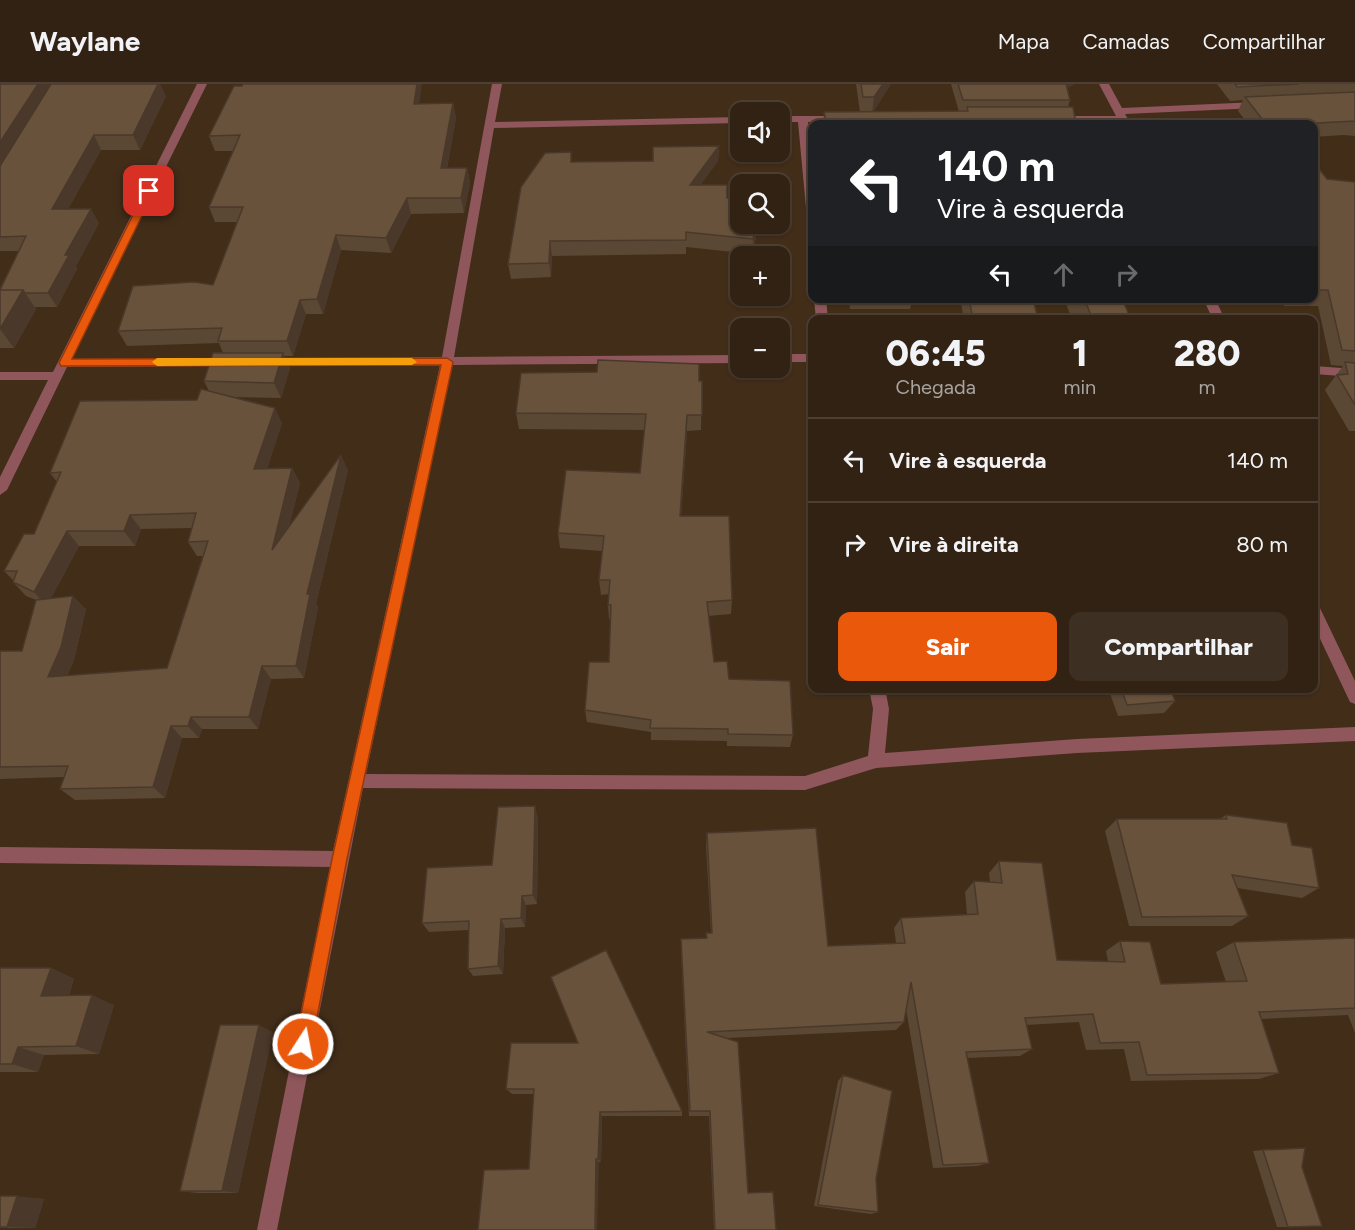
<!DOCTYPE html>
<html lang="pt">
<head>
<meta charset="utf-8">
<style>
	:root { --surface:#322213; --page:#3d2f21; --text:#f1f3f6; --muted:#a8a4a0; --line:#4d3f33; --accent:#ea580c }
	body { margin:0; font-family:Figtree,sans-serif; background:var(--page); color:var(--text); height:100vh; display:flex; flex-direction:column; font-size:22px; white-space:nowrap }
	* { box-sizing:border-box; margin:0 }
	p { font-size:20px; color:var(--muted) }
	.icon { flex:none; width:33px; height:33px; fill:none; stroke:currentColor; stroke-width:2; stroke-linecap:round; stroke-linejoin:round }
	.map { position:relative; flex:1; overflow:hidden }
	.details { position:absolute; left:808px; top:231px; width:510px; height:378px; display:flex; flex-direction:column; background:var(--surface); border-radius:12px; box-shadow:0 2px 4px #0004,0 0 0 2px var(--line) }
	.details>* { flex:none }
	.top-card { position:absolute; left:808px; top:36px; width:510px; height:183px; border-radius:12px; box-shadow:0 2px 4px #0004,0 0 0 2px var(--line); background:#202124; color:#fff; overflow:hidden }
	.tools { position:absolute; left:730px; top:18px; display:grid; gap:12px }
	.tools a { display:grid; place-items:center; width:60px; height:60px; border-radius:12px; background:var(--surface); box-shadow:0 2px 4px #0004,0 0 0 2px var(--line); font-size:30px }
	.pin { position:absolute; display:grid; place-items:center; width:51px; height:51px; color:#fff; margin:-26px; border-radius:12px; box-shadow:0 3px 9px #0006 }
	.me { position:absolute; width:66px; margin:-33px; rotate:11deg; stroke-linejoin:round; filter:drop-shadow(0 0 4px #0008) }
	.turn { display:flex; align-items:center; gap:21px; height:126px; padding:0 30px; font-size:27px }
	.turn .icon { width:78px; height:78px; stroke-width:2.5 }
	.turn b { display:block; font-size:42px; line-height:51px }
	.lanes { display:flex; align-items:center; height:57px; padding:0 30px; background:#0003; justify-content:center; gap:30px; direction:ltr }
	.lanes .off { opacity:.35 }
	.eta { display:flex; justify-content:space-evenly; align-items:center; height:102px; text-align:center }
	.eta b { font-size:36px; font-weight:800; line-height:42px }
	.button { display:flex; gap:12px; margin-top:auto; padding:12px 30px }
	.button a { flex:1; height:69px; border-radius:12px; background:var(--accent); color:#fff; font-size:24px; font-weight:800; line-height:69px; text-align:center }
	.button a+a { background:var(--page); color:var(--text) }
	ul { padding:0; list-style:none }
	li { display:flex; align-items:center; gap:18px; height:84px; padding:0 30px; border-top:2px solid var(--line) }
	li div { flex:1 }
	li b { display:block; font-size:22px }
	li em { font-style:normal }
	header { display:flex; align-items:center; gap:36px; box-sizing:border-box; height:84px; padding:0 30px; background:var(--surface); border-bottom:2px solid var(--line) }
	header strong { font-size:28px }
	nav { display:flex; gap:33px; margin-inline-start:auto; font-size:21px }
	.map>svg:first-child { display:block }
</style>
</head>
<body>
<header>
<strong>Waylane</strong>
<nav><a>Mapa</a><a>Camadas</a><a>Compartilhar</a></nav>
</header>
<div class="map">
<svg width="1355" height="1146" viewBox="0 0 1355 1146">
	<rect width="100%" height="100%" fill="#422d19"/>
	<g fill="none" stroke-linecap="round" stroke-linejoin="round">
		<path fill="#8f575c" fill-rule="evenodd" d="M197 0H207L71 275 231 274 237 278 231 282 67 283 7 406 0 411V393L48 296H0V288H53Z
			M492 0H502L495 38 741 33V39L494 44 454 273 741 271V279L452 281 366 690 805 692 868 672 873 625 869 604H885L889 625 885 669 1077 655 1355 643V657L1077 669 876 684 805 706 363 704 277 1146H257L330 783 0 779V763L333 767 440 281 267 282 261 278 267 274 442 273Z
			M1099 0H1109L1122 24 1258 18 1263 21 1258 24 1125 30 1129 37 1124 40 1120 38 1053 37 1051 35 1056 32H1116Z
			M780 32H843L848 35 843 38H808L813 89V148L808 145 798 38H780Z
			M814 214H826L828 236H816Z
			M1203 214H1215L1225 236H1213Z
			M780 270H813V278H780Z
			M1314 282 1355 285V293L1314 290Z
			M1314 520 1319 522 1355 597V620L1350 618 1314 542Z"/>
	</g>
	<path fill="#5a4734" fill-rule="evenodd" d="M0 0 166 12 140 66H101L68 125 99 139 76 182 77 185 57 223H35L36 225 14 264H0V204L19 167H0Z
		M856 0H891L873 28H959L951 0H1074L1068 4 1070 16 1068 23 1076 40H823L824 28H860Z
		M1217 0H1355V52L1343 51 1314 53V40H1248L1238 27 1243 16 1230 17Z
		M453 19 456 34 447 84H467L470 99 464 129 411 130 391 169 341 166 323 230H306L293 272H284L290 284 281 314 231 313 282 339 267 385 292 384 300 399 289 442 348 386 316 520 318 523 304 594 271 595 258 645H202L199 654H182L165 714 75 716 60 705 64 693 0 695V567H22L36 516 26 512 13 498V496L4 487 34 450 57 398 50 389 197 316 209 307 204 297 223 269 219 259 127 262 118 247 213 201 237 138H215L209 123 233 67H215L209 52 419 20ZM192 444 188 458 197 472H203L167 584 67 592 74 576 86 525 51 514 79 462H135L141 445Z
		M719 62 718 77 700 101 727 114 759 140 752 170 686 163V170L552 172 551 193 511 195 508 180 572 78 653 77Z
		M1314 81 1327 95 1355 98V347H1349L1325 306 1343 282 1331 281 1318 222H1284L1279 214H1314Z
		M849 214H913L910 225H850Z
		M960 214H1033L1038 236H964Z
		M1064 214H1122L1131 236H1072Z
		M699 297H702L701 346 687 347 681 432 732 516 731 530 708 532 714 578 729 595 793 651 790 663 727 662V657L651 656V648L587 638 585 626 609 578 611 535H609L608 521 609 510 601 511 599 496 602 467 560 464 558 449 640 389 645 346 519 345 516 329Z
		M1108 604H1170L1175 617 1164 629 1118 632Z
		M1226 731 1292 761 1319 804 1302 814 1237 804 1248 832 1232 842H1129L1105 747 1117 735H1220Z
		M538 734 537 820 526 821 525 843 505 844 503 890 473 892 468 885 469 846 429 848 422 839 492 781Z
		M707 749 828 862 896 859 894 844 901 834 967 831 965 808 974 797 990 798 989 789 999 777 1057 876 1108 877 1106 867 1120 857 1161 900 1226 898 1216 868 1234 858 1355 854V949L1348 931 1261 935 1279 989 1259 995 1131 997 1124 965 1086 966 1079 938 1026 941 1032 965 1020 972 967 974 989 1079 977 1082 933 1084 906 925 904 938 896 946 727 954 748 1109 776 1146H714L709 1032H689L681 866V855L706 854V849H711L706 762Z
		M0 884H51L74 895 69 911 114 921 99 970 44 971 38 988H0Z
		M273 948 238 1109H197L180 1107Z
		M511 959 682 1027V1032H602L601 1078 529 1085 534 1010H512L506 1005Z
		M843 991 876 1095 878 1128 871 1130 814 1122 838 997Z
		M1263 1066 1302 1083 1310 1143H1277L1253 1067Z
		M0 1112 44 1115 35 1144H0Z"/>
	<path fill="#4a392a" d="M38 0H54L0 86V58Z
		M158 0H160L166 12 140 66 133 51Z
		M417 0H422L417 35 414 20Z
		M883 0H891L872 30 874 13Z
		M1063 0H1074L1060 9Z
		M453 19 456 34 444 99 441 84Z
		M94 51 101 66 60 139 52 125Z
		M719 62 718 77 690 116V101Z
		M467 84 470 99 464 129 461 114Z
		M407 114 411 130 391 169 386 154Z
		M91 125 99 139 76 182 77 185 57 223 48 209 65 171Z
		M756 140H759L752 170 753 155Z
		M336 151 341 166 323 230 317 215Z
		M550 157 552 172 551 193 549 179Z
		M23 206 36 225 14 264 0 245Z
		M300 216 306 230 293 272 287 257Z
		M283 269 290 284 281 314 274 299Z
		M275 324 282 339 262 400 254 385Z
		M687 331V347L680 447V432Z
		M341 371 348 386 316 520 318 523 304 594 296 582 307 510Z
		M292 384 300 399 280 480 272 466Z
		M130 431 141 445 135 462 124 447Z
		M67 447 79 462 47 522 34 508Z
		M73 512 86 525 74 576 61 606 48 593Z
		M262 582 271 595 258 645 249 633Z
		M191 633 202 645 199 654 188 642Z
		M171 642 182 654 165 714 153 703Z
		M535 722 538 734 537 820 533 811Z
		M522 812 526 821 525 843 521 834Z
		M501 835 505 844 503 890 498 882Z
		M51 884 74 895 65 921 41 912Z
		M92 911 114 921 99 970 76 962Z
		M259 941 273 948 238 1109 222 1107Z
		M18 963 44 971 38 988 12 980Z
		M600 1028 602 1032 601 1078 598 1075Z
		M596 1075 599 1078 597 1146H595Z
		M17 1112 44 1115 35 1144 7 1143Z"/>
	<path fill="#69523c" stroke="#4a392a" stroke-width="1.5" d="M0 0H38L0 58Z
		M51 0H158L133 51H94L52 125H91L65 171H69L48 209H25L23 206H0L26 152 0 153V82Z
		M243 0H417L414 20 453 19 441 84H467L461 114H407L386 154 336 151 317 215 300 216 287 257H218L222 244 118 247 133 202 194 198 213 201 243 123H209L240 51 209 52 234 2H242Z
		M861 0H883L874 13H863Z
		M958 0H1066L1070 16H963Z
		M1235 0H1299L1237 3Z
		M1355 8V37L1298 40H1266L1245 13Z
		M967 23H1073L1076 40H827L824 28 968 27Z
		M719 62 690 101H727V114H741V140H756L753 155 686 148V156L550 157 549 179 508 180 521 103 545 69 571 68V78L653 77V63Z
		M1314 81H1316L1327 95 1355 98V267L1342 266 1328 206H1314Z
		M0 206H23L0 245Z
		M969 214H1033L1038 236H973Z
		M1084 214H1122L1131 236H1093Z
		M213 269H283L274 299 204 297Z
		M598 276 699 280V297H702V331H687L680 432H729L732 516 707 518 714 578 727 577 729 595 790 597 793 651 728 650V645L650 644 651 636 585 626 589 578H609L611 521H608L610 496H599L604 452 558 449 566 386 640 389 646 330 516 329 521 289 597 288Z
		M1345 278 1355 279V321L1337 291 1348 290Z
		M201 305 275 324 254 385 292 384 272 466 341 371 307 510H310L296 582H262L249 633H191L188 642H171L153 703 60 705 68 682 0 683V567H22L36 516 73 512 61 563 48 593 167 584 208 457 188 458 196 429 130 431 124 447H67L34 508 13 498 17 487H4L24 450H34L61 388 50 389 80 317 197 316Z
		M1121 604H1170L1175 617 1127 621Z
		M535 722 533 811 522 812 521 834 501 835 498 882 468 885 469 837 422 839 427 784 492 781 498 723Z
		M1226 731 1287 739 1292 761 1312 764 1319 804 1232 791 1248 832 1142 833 1117 735H1227Z
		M816 744 828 862 905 859 901 834 978 830 974 797 1002 799 999 777 1042 779 1057 876 1125 878 1120 857 1150 858 1161 900 1247 897 1234 858 1355 854V924L1259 928 1279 989 1147 991 1139 958 1100 959 1093 930 1025 934 1032 965 966 968 989 1079 943 1081 911 898 904 938 707 948 738 958 748 1109 773 1108 776 1146H715L710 1027H690L681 855 707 854 706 849H712L707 749Z
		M606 866 682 1027 600 1028 598 1075H596L595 1146H478L484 1086 529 1085 534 1005H506L511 959H578L551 893Z
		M0 884H51L41 912 92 911 76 962 18 963 12 980H0Z
		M220 941H259L222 1107H180Z
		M843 991 892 1007 876 1095 878 1128 818 1121Z
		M1305 1064 1302 1083 1322 1142 1288 1143 1263 1066Z
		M0 1112H17L7 1143H0Z"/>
	<path fill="#ea580c" stroke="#983908" stroke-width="1.5" d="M146 105 154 107 72 275 447 274 453 278 347 775 312 960 310 967 303 969 297 967 295 960 332 775 441 281 61 282 59 279Z"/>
	<path fill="#f59e0b" d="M157 274H412L417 278 412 281 157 282 152 278Z"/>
</svg>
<div class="tools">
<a><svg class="icon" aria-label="sound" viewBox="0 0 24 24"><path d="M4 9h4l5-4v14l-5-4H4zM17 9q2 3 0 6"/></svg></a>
<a><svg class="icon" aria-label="search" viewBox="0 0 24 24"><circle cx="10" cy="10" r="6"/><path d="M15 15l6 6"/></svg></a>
<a>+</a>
<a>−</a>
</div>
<div class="pin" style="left:149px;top:107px;background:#d93025"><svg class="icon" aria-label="arrive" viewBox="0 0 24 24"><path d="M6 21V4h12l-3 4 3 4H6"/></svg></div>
<svg class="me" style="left:303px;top:960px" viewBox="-20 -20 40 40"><circle r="17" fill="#ea580c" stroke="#fff" stroke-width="3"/><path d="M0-11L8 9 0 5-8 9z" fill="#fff"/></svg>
<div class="top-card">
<div class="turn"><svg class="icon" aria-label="left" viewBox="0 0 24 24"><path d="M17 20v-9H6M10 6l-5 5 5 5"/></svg><div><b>140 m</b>Vire à esquerda</div></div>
<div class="lanes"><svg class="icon" aria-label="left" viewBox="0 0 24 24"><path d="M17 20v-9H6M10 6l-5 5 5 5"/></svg><svg class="icon off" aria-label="ahead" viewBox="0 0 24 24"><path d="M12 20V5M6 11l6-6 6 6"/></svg><svg class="icon off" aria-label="right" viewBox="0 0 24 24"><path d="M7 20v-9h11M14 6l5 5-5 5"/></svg></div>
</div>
<section class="details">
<div class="eta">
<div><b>06:45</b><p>Chegada</p></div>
<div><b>1</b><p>min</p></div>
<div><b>280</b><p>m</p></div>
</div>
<ul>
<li><svg class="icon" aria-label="left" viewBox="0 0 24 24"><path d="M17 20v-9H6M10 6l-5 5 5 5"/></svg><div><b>Vire à esquerda</b></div><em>140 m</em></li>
<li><svg class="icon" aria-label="right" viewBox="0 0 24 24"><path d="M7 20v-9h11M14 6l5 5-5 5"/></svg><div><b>Vire à direita</b></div><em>80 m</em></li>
</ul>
<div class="button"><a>Sair</a><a>Compartilhar</a></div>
</section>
</div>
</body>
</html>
